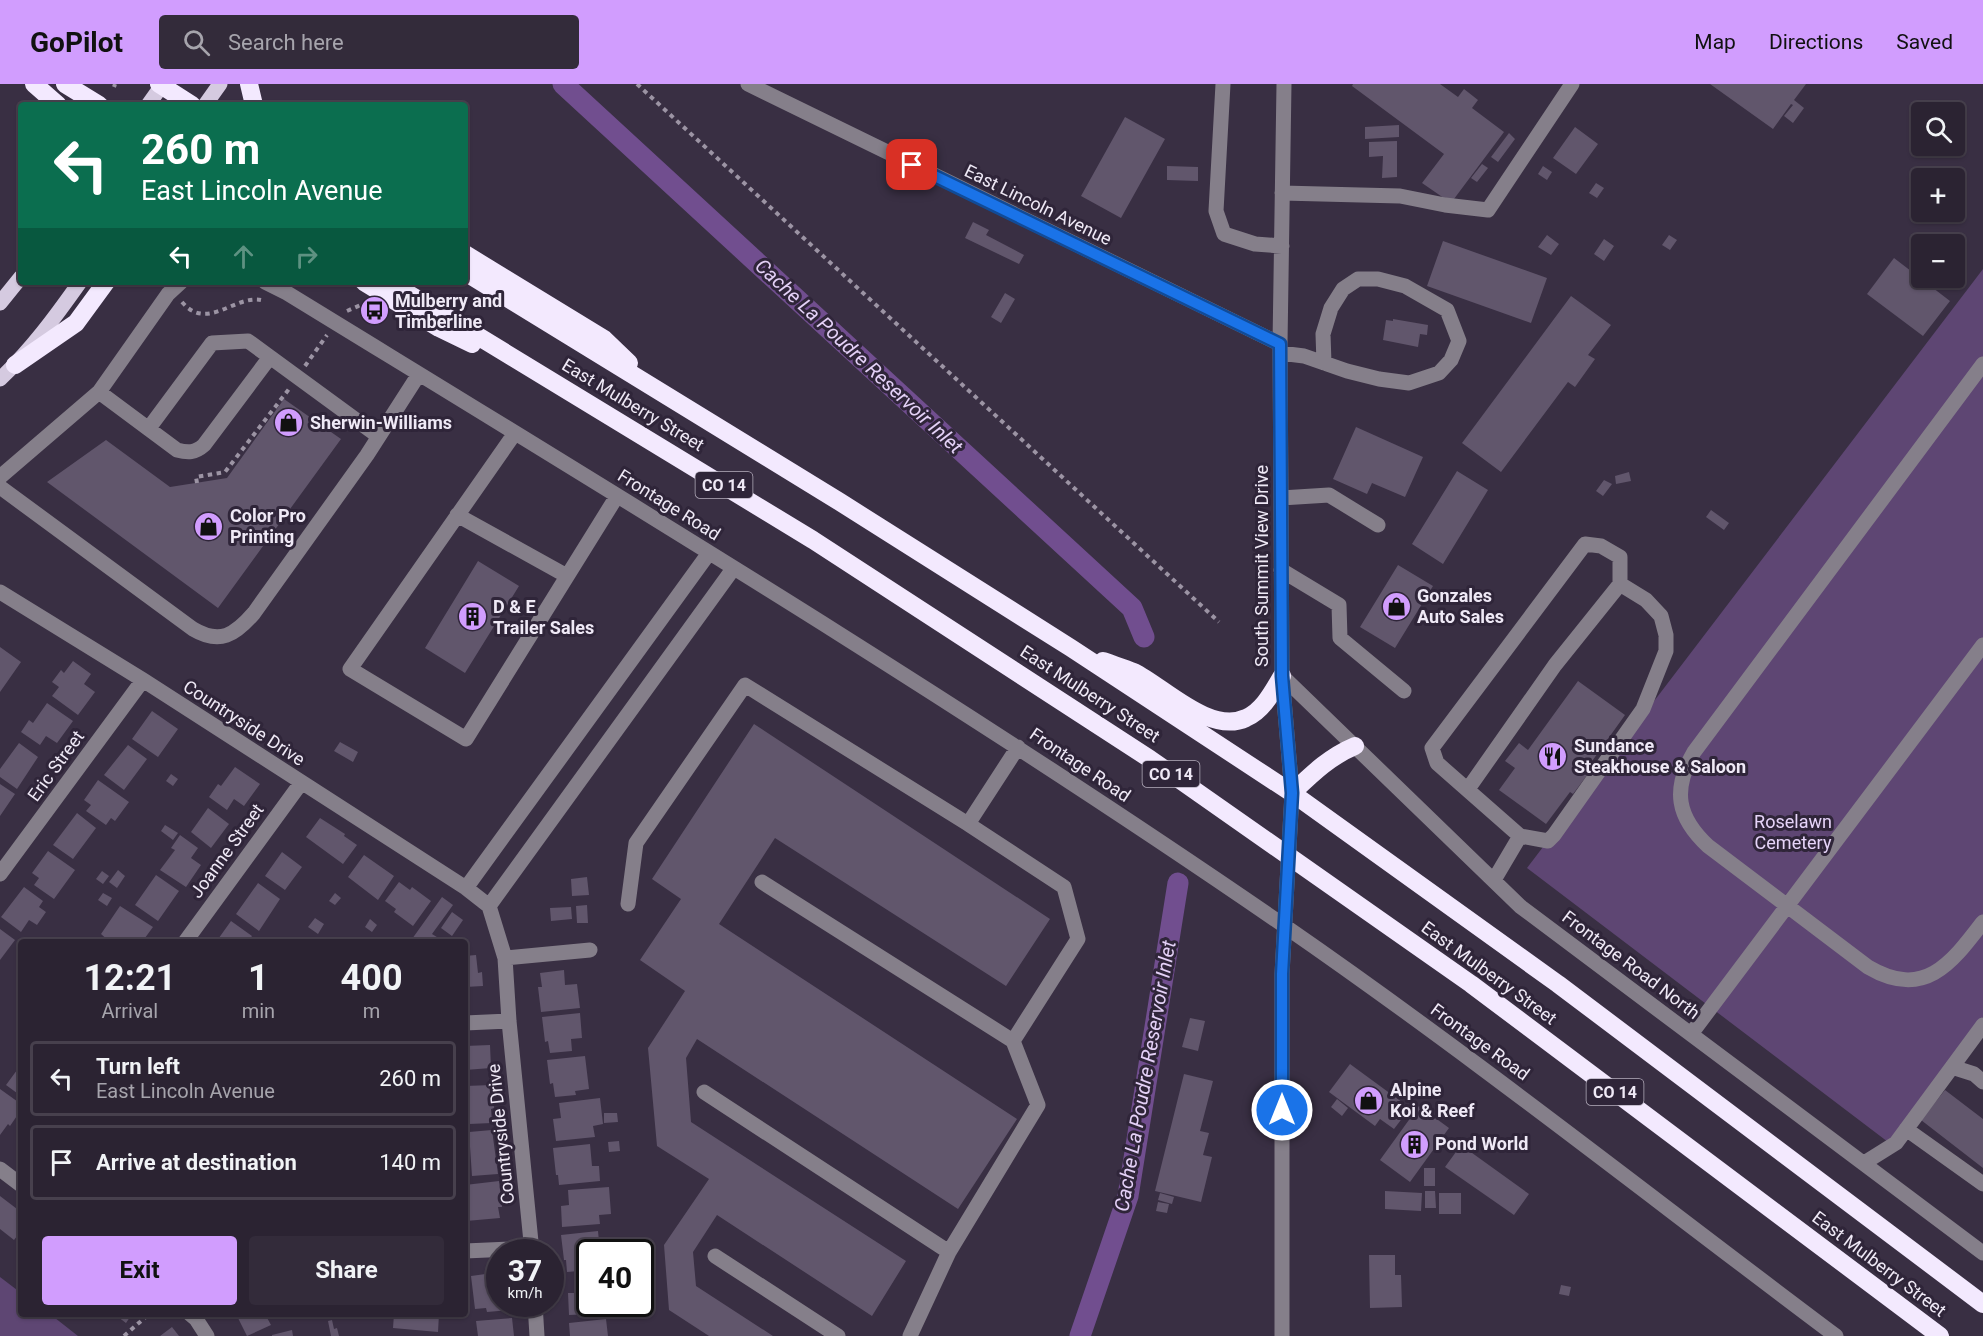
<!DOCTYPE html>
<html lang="en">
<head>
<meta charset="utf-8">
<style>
	:root { --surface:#2b2332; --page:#332b3a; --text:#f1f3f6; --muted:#a6a4ac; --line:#47404d; --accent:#d19dfe }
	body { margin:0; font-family:Roboto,sans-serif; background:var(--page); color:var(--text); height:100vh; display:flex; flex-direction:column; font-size:22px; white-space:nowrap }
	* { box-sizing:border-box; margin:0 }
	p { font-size:20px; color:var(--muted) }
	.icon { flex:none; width:33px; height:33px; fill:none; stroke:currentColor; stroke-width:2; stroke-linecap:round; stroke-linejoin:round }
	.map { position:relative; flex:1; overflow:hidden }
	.panel { position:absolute; left:18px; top:855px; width:450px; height:378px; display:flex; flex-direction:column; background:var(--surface); border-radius:6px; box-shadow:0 2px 4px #0004,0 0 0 2px var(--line) }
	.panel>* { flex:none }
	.top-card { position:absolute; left:18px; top:18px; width:450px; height:183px; border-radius:6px; box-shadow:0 2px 4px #0004,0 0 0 2px var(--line); background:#0b6e4f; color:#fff; overflow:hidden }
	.fabs { position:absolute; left:1911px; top:18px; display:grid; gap:12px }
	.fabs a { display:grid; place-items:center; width:54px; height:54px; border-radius:6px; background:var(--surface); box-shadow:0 2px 4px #0004,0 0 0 2px var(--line); font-size:30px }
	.speed { position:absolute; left:486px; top:1155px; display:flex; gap:12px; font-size:30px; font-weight:700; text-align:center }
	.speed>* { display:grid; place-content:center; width:78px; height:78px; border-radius:50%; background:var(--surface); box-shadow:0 2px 4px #0004,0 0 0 2px var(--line); line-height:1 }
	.speed small { font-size:15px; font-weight:400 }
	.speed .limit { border:3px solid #111; border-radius:9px; background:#fff; color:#111 }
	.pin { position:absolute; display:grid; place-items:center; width:51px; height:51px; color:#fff; margin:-26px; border-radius:12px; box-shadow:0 3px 9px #0006 }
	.me { position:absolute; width:66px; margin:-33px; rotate:0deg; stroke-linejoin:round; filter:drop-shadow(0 0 4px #0008) }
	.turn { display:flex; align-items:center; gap:21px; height:126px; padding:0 24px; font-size:27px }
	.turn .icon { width:78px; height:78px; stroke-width:2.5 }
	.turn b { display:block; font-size:42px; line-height:51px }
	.lanes { display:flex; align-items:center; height:57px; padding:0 24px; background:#0003; justify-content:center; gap:30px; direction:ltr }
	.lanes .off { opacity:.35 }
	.eta { display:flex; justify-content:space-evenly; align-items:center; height:102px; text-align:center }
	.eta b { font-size:36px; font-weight:700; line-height:42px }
	.primary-button { display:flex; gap:12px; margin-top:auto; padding:12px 24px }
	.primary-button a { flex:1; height:69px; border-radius:6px; background:var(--accent); color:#111; font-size:24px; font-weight:700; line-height:69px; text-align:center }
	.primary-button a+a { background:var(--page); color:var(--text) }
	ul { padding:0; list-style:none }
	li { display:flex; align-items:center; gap:18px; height:75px; margin:0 12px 9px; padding:0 12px; border:3px solid var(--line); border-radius:6px }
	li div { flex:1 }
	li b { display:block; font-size:22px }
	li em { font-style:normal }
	header { display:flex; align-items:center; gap:36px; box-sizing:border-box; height:84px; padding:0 30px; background:var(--accent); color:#111 }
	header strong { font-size:28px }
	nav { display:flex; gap:33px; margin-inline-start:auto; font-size:21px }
	.search { width:420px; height:54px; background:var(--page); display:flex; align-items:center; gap:15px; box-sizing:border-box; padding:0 21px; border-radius:6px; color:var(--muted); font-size:22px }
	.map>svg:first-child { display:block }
</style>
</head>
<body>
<header>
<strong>GoPilot</strong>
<div class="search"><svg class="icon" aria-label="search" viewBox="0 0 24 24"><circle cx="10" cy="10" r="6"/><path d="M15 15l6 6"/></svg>Search here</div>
<nav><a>Map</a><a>Directions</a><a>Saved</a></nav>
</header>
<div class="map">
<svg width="1983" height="1252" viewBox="0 0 1983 1252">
	<rect width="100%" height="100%" fill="#392f43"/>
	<path fill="#5e4673" d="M1983 185V933L1888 1058 1527 784Z
		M0 1193 21 1209V1230H50L78 1252H0Z"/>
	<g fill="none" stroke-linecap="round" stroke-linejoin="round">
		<path stroke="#714e8f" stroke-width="21" d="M563 0 1132 524 1144 553
			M1080 1252 1128 1112 1178 799"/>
	</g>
	<path fill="#61566c" d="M1353 0H1440L1458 13 1464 5 1478 16 1472 24 1504 48 1451 119 1422 99 1444 70 1352 2Z
		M1710 0H1806L1794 16 1804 24 1793 39 1784 32 1793 21 1791 20 1773 45Z
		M1125 33 1165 55 1121 134 1081 112Z
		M1399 41V53L1365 55V43Z
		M1575 43 1598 60 1576 90 1553 74Z
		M1509 49 1515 55 1498 78 1491 73Z
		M1397 57V93L1382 94 1383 72 1369 73V58Z
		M1482 80 1488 84 1477 98 1471 94Z
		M1167 82 1198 83V97L1167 96Z
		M1543 82 1552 88 1547 96 1538 90Z
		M1596 99 1604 104 1597 114 1589 109Z
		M973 138 989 146 986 151 1024 171 1019 180 965 154Z
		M1547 151 1559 160 1551 171 1538 163Z
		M1669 151 1677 156 1670 166 1662 161Z
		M1604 155 1614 162 1604 177 1594 170Z
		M1443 157 1547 194 1531 239 1427 202Z
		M1894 174 1950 217 1923 252 1867 210Z
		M1005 209 1015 215 1001 239 991 233Z
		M1571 212 1611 241 1588 271 1595 275 1575 303 1568 298 1501 388 1462 359Z
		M1393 235 1428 241 1427 251 1420 250 1418 263 1383 256 1386 236 1393 237Z
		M284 315 341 355 218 524 47 398 106 356 170 403 227 394Z
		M1356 343 1423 373 1405 413 1372 399 1367 410 1333 395Z
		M1457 387 1488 406 1443 480 1412 460Z
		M1629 388 1631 397 1616 400 1615 392Z
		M1604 396 1612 400 1603 412 1596 407Z
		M1711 426 1729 439 1724 446 1706 433Z
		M478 477 519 502 465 589 425 564Z
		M1398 481 1433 502 1395 564 1360 543Z
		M0 563 21 578 0 608Z
		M73 577 91 590 84 600 95 608 78 631 52 612 59 603 52 598 61 586 64 589Z
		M1578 597 1625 631 1590 680 1594 682 1573 710 1570 708 1546 740 1499 706 1515 684 1505 677 1519 659 1528 666Z
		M47 619 73 637 57 659 46 652 40 661 21 648 29 636 33 639Z
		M152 627 178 645 158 673 132 655Z
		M754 640 1050 835 1006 902 775 754 719 840 1017 1035 958 1125 697 955 686 974 691 1038 906 1177 872 1232 717 1131 693 1168 696 1202 773 1252H709L669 1226 664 1161 709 1095 657 1062 648 964 685 907 640 876 681 815 652 795Z
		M340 658 358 668 353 678 334 667Z
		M19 659 38 673 17 705 0 693V685Z
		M128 661 147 675 124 706 104 691Z
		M235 683 260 700 244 722 234 715 227 726 209 713 218 700 221 702Z
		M171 690 178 695 173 702 166 697Z
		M98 696 129 718 115 737 111 734 106 741 86 727 91 721 84 716Z
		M0 700 15 710 0 732Z
		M208 724 229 740 211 764 191 748Z
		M77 729 96 744 73 775 53 761Z
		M320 734 345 750 344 752 357 761 343 780 306 753Z
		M165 741 178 749 173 756 161 747Z
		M180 751 198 764 191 774 201 781 186 803 160 786 175 766 171 764Z
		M48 767 75 786 54 815 34 801 39 794 32 789Z
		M282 768 302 783 285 806 265 792Z
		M364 771 394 792 378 816 348 793Z
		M118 786 125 792 117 804 109 798Z
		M102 787 109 792 103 800 96 795Z
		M156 791 179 807 158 837 135 821Z
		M587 793 589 811 572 812 571 795Z
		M399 798 410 806 412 803 431 817 413 842 394 828 396 825 385 817Z
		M258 799 280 815 259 847 236 830Z
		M24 803 43 817 39 823 46 828 37 841 29 836 21 848 1 833Z
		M103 809 112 814 107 822 98 816Z
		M335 809 341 814 335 821 329 817Z
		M442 813 453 821 432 850 440 855 438 858H416L412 855Z
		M587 821 588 839H577L576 822Z
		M120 822 153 843 142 858H110L101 850Z
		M571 823 572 835 551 837 550 824Z
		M452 828 463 836 452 852 441 844Z
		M315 834 324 840 318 850 308 843Z
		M370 835 377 841 372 848 365 843Z
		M231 837 252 852 248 858H216Z
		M0 845 15 856 0 876Z
		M476 871 478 889 482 888 483 902 465 903V872Z
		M564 886 565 901 577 900 580 924 541 928 538 903H542L540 889Z
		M580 929 582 954 571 955 572 967 550 969 548 957 545 958 542 933Z
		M1190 934 1205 937 1198 967 1182 963Z
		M490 961 491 984 465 986V962Z
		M585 972 589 1005 575 1007 576 1011 555 1013 553 999 550 1000 547 976Z
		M21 975V1012L6 1001 20 982 17 980Z
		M1350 980 1410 1024 1394 1045 1380 1035 1375 1042 1329 1008Z
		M1184 990 1213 997 1200 1047 1209 1049 1203 1071 1212 1073 1201 1118 1155 1107Z
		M492 1001 494 1024 491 1025 492 1039 469 1040V1037H465V1002Z
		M0 1005 21 1020V1026L10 1042 8 1040 0 1051Z
		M1945 1006 1983 1035V1084L1921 1036Z
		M600 1014 603 1040 593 1042 595 1053 556 1057 553 1035 561 1034 559 1019Z
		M1337 1015 1348 1024 1342 1032 1331 1023Z
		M1419 1022 1449 1044 1410 1098 1380 1076Z
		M604 1029H617L618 1038 604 1039Z
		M492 1046 498 1090 472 1092 469 1048Z
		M619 1057 620 1067 609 1068 608 1058Z
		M590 1060 592 1082H599L600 1097 559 1101 558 1091H556L553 1064Z
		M1461 1061 1529 1110 1514 1131 1445 1083Z
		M1424 1084H1435V1102H1424Z
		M499 1097 502 1123H498L500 1134 466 1137 465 1101Z
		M609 1103 611 1130 599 1131 600 1140 562 1143 561 1122 569 1121 568 1106Z
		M1385 1107 1422 1109 1421 1127 1385 1125Z
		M1425 1107H1435L1436 1124H1425Z
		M1160 1109 1174 1113 1172 1120 1158 1116Z
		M1439 1109H1461V1130H1439Z
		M0 1112 21 1128V1147L14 1156 0 1145Z
		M1158 1118 1169 1120 1167 1129 1156 1127Z
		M598 1147 600 1168H590V1186L567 1188 566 1176H564L561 1151Z
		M1369 1171H1395V1191H1401L1402 1223 1370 1224Z
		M500 1188V1220H509L510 1226 487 1228 486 1224 475 1225 471 1192Z
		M590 1194V1220H592V1230L569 1231 568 1209H575V1195Z
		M1561 1201 1571 1203 1569 1212 1559 1210Z
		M114 1230H132L126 1239Z
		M236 1230H265L271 1241 247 1252Z
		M394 1230H439L438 1248 393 1244Z
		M512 1234 514 1252H478L476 1237Z
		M606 1235 608 1252H570L569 1239Z
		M332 1236 334 1245 337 1244 339 1252H331L328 1237Z
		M172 1243 179 1252H160Z
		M292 1246 293 1252H272V1251Z"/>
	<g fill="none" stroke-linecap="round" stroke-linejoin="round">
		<path stroke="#9c94a4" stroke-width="4" stroke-dasharray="4.5 4.5" stroke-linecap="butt" d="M637 0 1219 538
			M114 3 115 0
			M182 218C207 248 234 211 261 216
			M347 227 363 220 365 222
			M305 282 327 251
			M197 399 196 393 225 388 289 305
			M124 1252 149 1230"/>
		<path stroke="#857f8a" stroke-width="15" d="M748 0 1280 260
			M1223 0 1216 127 1224 150 1255 160 1282 162
			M1282 109 1400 112 1445 121 1488 126 1572 0
			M265 198 287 209C623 415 961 619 1286 843 1474 973 1653 1115 1836 1252
			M1280 269 1304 272 1347 287 1379 295 1409 299 1439 289 1451 276 1459 257 1447 226 1405 202 1378 195H1358L1343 205 1331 224 1323 250 1324 279
			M1983 280 1694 668C1672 706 1677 733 1708 762L1868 883C1924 916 1951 880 1983 838
			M99 308 177 366C188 369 195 369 204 361L270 273 378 352
			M149 344 212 259 248 257 270 273
			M515 349 350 585 466 655 617 412
			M0 393 99 308 168 210 181 198
			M0 403 193 545C220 561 235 551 254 529L367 371 419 290
			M1281 414 1329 411 1378 441
			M457 431 567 492
			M1281 486 1339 521 1340 554 1404 607
			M0 508 143 596 466 804 489 822 505 874 509 937 532 1168
			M1282 592 1521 823 1983 1169
			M1468 705 1555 581 1620 500V473L1601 462 1585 460 1432 664 1437 679 1520 752 1494 796
			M1520 752 1548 757 1554 751 1643 625 1666 567V551L1661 532 1646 516 1620 500
			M0 790 143 596
			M762 798 1013 957
			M466 804 709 469
			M628 820 636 759 745 601 968 740 1018 663
			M489 822 733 485
			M185 858 301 699
			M505 874 590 866
			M465 939 509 937
			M1691 950 1983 561
			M1952 983 1974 990 1983 998
			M704 1008 949 1168
			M1906 1045 1983 1100
			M1864 1079 1896 1059 1983 941
			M0 1085 21 1101
			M465 1167 532 1164
			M715 1172 838 1252
			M535 1220 537 1252
			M190 1230 196 1235 207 1252
			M910 1252 949 1168 1038 1021 1013 957 1078 855 1064 803 968 740
			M1282 1252V890L1292 709 1282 592 1280 260 1284 0"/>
		<path stroke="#d5cae0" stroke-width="15" d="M148 21 163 0
			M205 21 220 0
			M0 219 21 193
			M0 295C31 266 56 232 80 198"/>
		<path stroke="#f3e9fe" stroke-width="18" d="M34 0 58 21
			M65 0 99 21
			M159 0 192 21
			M249 0 254 21
			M465 170 604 255 629 279
			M465 188 840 418 1071 564 1292 709 1558 900 1983 1220
			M364 198 439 244 472 260
			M389 198 813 456 1150 675 1471 900 1940 1252
			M15 281 76 239 106 198
			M1103 577C1114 581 1124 584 1134 588 1164 603 1210 651 1246 634 1263 627 1273 607 1282 592
			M1292 709C1312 690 1329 673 1355 662"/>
	</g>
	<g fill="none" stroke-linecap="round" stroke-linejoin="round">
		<defs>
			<path id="route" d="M912 81 1280 260 1282 592 1292 709 1282 890V1026"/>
		</defs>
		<use href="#route" stroke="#114b97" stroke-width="15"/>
		<use href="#route" stroke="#1a73e8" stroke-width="10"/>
	</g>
	<defs>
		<symbol id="bus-disc" viewBox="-11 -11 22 22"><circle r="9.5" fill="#d19dfe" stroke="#2f2539"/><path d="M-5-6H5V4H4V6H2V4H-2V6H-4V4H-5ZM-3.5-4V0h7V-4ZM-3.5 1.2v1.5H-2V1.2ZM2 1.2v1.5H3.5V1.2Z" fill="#111"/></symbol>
		<symbol id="shop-disc" viewBox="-11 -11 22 22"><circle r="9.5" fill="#d19dfe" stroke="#2f2539"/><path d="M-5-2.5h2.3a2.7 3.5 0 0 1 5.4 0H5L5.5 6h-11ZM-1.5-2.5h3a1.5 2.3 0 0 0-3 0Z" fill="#111"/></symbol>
		<symbol id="building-disc" viewBox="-11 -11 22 22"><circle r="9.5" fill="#d19dfe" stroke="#2f2539"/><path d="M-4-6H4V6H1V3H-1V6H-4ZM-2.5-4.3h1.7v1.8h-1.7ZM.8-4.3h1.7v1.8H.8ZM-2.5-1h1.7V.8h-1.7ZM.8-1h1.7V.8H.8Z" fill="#111"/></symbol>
		<symbol id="restaurant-disc" viewBox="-11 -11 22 22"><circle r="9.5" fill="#d19dfe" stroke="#2f2539"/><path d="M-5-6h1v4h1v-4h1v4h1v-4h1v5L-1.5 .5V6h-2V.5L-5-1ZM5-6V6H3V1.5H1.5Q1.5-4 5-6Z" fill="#111"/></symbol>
	</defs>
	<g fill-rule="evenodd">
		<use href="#bus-disc" x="358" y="210" width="33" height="33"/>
		<use href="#shop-disc" x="272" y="322" width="33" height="33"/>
		<use href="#shop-disc" x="192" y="426" width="33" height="33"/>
		<use href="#shop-disc" x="1380" y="506" width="33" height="33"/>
		<use href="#building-disc" x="456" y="516" width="33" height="33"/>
		<use href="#restaurant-disc" x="1536" y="656" width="33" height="33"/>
		<use href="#shop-disc" x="1352" y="1000" width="33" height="33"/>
		<use href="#building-disc" x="1398" y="1044" width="33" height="33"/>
	</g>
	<g text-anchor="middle" stroke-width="6" stroke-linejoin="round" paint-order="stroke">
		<g fill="#2f2539" stroke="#b5aebd" stroke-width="1.5">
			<rect x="695.5" y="388" width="57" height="26" rx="4.5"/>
			<rect x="1142.5" y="677" width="57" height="26" rx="4.5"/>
			<rect x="1586.5" y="995" width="57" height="26" rx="4.5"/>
		</g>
		<g font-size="16" font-weight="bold" fill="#efe9f6">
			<text x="724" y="407">CO 14</text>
			<text x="1171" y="696">CO 14</text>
			<text x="1615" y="1014">CO 14</text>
		</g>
		<g font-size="18" fill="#efe9f6" stroke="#2f2539">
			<text transform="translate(1038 121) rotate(26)" y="6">East Lincoln Avenue</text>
			<text transform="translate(633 321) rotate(31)" y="6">East Mulberry Street</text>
			<text transform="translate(669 421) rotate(32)" y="6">Frontage Road</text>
			<text transform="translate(1262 482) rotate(-90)" y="6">South Summit View Drive</text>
			<text transform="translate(1090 610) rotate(33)" y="6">East Mulberry Street</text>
			<text transform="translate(244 639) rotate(33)" y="6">Countryside Drive</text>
			<text transform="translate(1080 681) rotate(34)" y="6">Frontage Road</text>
			<text transform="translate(56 682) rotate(-54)" y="6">Eric Street</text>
			<text transform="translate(227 767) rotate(-54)" y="6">Joanne Street</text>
			<text transform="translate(1631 881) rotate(37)" y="6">Frontage Road North</text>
			<text transform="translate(1489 889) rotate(36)" y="6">East Mulberry Street</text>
			<text transform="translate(1480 958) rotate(36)" y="6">Frontage Road</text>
			<text transform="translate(501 1050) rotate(-96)" y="6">Countryside Drive</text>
			<text transform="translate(1879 1180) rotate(37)" y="6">East Mulberry Street</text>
		</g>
		<g font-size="18" font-weight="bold" fill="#efe9f6" stroke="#2f2539" text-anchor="start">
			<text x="395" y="223">Mulberry and<tspan x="395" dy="21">Timberline</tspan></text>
			<text x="310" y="345">Sherwin-Williams</text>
			<text x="230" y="438">Color Pro<tspan x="230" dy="21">Printing</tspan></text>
			<text x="1417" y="518">Gonzales<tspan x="1417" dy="21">Auto Sales</tspan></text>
			<text x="493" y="529">D &amp; E<tspan x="493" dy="21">Trailer Sales</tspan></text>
			<text x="1574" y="668">Sundance<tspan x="1574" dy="21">Steakhouse &amp; Saloon</tspan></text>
			<text x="1390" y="1012">Alpine<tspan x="1390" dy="21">Koi &amp; Reef</tspan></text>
			<text x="1435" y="1066">Pond World</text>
		</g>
		<g font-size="18" fill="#e6d4f9" stroke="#2f2539">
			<text x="1793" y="744">Roselawn<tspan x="1793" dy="21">Cemetery</tspan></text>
		</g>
		<g font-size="20" font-style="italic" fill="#e4d1f7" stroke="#2f2539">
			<text transform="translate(859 272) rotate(43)" y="7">Cache La Poudre Reservoir Inlet</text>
			<text transform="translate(1145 992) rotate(-80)" y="7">Cache La Poudre Reservoir Inlet</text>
		</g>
	</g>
</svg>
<div class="fabs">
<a><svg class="icon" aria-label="search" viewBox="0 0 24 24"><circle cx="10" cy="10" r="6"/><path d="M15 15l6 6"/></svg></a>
<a>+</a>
<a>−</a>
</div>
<div class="speed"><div>37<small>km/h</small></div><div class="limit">40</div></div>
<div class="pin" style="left:912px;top:81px;background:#d93025"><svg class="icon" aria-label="arrive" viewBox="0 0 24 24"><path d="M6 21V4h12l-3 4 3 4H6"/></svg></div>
<svg class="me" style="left:1282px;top:1026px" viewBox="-20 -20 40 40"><circle r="17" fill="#1a73e8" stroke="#fff" stroke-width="3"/><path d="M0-11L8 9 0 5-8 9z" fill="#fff"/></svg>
<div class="top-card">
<div class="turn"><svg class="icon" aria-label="left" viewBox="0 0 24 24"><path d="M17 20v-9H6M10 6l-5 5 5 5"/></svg><div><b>260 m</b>East Lincoln Avenue</div></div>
<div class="lanes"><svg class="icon" aria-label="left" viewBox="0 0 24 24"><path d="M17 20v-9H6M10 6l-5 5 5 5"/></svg><svg class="icon off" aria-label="ahead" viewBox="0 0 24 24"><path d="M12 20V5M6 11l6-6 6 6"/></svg><svg class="icon off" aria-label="right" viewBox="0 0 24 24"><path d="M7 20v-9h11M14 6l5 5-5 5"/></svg></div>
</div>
<section class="panel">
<div class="eta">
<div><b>12:21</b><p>Arrival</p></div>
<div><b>1</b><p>min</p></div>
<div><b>400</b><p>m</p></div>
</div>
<ul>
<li><svg class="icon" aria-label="left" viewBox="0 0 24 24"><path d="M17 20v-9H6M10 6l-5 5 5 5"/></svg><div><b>Turn left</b><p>East Lincoln Avenue</p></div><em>260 m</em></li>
<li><svg class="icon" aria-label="arrive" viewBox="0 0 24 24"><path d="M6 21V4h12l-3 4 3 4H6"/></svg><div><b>Arrive at destination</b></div><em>140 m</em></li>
</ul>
<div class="primary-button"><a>Exit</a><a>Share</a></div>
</section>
</div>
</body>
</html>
